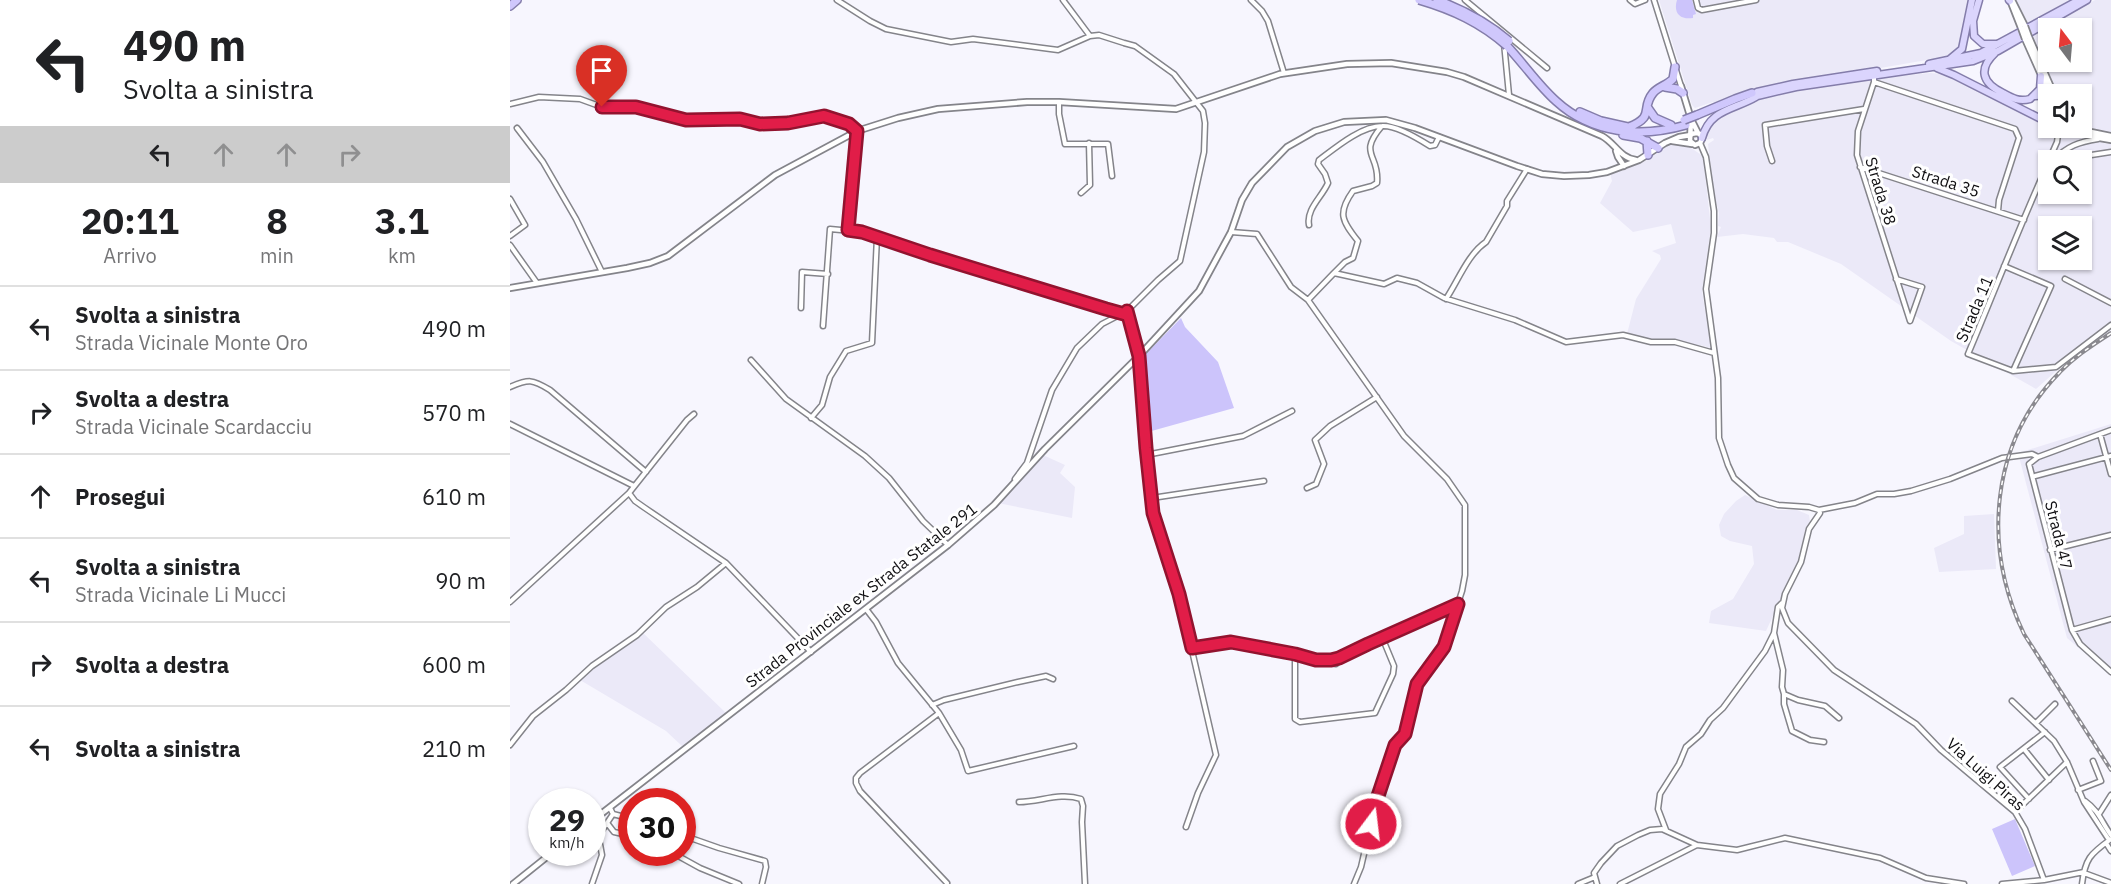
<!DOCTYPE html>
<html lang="it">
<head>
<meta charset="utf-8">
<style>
	:root { --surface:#fff; --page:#f6f6f6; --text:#202124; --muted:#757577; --line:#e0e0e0 }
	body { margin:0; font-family:"IBM Plex Sans",sans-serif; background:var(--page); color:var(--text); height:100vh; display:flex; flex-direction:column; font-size:22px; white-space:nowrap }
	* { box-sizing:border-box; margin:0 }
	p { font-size:20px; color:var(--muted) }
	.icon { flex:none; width:33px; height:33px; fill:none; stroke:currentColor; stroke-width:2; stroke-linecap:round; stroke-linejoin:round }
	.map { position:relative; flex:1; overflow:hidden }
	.drawer { display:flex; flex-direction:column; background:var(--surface); width:510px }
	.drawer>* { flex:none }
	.top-card { background:#fff; color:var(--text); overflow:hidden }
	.needle { width:39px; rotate:344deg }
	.buttons { position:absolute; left:1528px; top:18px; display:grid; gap:12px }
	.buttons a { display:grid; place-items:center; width:54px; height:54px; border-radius:0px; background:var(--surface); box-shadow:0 2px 4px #0004; font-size:30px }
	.speed { position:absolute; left:18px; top:788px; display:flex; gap:12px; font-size:30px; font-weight:700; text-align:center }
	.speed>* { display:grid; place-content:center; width:78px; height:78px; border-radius:50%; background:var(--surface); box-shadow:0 2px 4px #0004; line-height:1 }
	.speed small { font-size:15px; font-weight:400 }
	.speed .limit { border:9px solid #d22; background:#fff; color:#111 }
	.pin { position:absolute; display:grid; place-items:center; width:51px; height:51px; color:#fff; margin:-62px -26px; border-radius:50% 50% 50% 0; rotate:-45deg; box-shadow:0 0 6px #0007 }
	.pin .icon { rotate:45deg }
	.me { position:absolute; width:66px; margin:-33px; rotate:15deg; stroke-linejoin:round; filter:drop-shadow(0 0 4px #0008) }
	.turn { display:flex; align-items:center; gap:21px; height:126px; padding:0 24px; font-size:27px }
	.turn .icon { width:78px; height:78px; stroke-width:2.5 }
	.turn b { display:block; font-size:42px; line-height:51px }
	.lanes { display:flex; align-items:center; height:57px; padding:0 24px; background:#0003; justify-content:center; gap:30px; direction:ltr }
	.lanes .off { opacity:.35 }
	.eta { display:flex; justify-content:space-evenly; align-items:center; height:102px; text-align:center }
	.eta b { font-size:36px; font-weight:700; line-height:42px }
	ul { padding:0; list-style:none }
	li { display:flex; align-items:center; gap:18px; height:84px; padding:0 24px; border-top:2px solid var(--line) }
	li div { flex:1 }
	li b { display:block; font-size:22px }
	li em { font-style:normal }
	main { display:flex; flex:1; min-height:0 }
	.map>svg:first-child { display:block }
</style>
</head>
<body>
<main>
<section class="drawer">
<div class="top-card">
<div class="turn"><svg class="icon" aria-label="left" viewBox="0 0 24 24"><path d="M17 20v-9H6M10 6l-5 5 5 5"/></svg><div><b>490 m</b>Svolta a sinistra</div></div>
<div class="lanes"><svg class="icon" aria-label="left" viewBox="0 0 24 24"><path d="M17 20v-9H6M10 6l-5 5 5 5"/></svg><svg class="icon off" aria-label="ahead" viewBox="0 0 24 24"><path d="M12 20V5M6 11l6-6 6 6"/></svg><svg class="icon off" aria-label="ahead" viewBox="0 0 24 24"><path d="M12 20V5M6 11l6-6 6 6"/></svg><svg class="icon off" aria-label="right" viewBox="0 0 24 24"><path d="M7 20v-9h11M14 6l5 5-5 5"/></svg></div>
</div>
<div class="eta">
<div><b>20:11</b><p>Arrivo</p></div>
<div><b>8</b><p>min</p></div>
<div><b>3.1</b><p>km</p></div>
</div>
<ul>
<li><svg class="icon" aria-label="left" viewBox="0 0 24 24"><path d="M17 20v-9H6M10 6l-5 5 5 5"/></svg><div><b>Svolta a sinistra</b><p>Strada Vicinale Monte Oro</p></div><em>490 m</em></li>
<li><svg class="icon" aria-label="right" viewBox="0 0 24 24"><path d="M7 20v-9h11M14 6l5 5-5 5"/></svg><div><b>Svolta a destra</b><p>Strada Vicinale Scardacciu</p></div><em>570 m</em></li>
<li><svg class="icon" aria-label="ahead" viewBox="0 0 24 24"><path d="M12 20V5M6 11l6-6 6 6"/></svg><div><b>Prosegui</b></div><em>610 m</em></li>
<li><svg class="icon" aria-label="left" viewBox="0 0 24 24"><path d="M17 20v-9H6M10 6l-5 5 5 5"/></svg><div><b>Svolta a sinistra</b><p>Strada Vicinale Li Mucci</p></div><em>90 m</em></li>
<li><svg class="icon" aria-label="right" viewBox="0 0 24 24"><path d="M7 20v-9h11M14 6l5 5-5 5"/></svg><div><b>Svolta a destra</b></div><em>600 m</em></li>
<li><svg class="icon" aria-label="left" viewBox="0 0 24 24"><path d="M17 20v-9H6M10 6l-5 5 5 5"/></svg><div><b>Svolta a sinistra</b></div><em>210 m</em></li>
</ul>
</section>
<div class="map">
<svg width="1601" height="884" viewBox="0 0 1601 884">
	<rect width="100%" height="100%" fill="#f7f6fe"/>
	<path fill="#ebe9f8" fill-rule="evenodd" d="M1149 0H1461L1450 45 1440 56 1353 71 1332 72 1331 74 1318 77 1317 75 1284 80 1217 98 1205 104 1203 102 1185 108 1182 105Z
		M1505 0H1566L1517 27Z
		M1585 0H1601V132H1591L1572 123V94H1547L1521 35ZM1539 28H1572V62H1539Z
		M1420 73 1433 74 1539 119V128H1558L1596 144 1601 143V330L1562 357 1526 389 1441 341 1331 264 1278 242H1267L1264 238 1233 234 1207 237 1211 227 1208 226 1209 213 1203 190 1198 144 1204 140 1203 138 1197 140 1198 128 1205 119 1251 99 1296 89 1360 79ZM1539 160H1572V194H1539ZM1539 226H1572V260H1539Z
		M1164 144 1178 146 1193 156 1201 228 1192 291 1201 348 1190 345 1188 348 1169 342 1142 341 1117 334 1126 299 1151 259 1150 255 1142 251 1166 243 1161 224 1123 232 1090 203 1102 181 1100 173 1135 160 1157 146Z
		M1601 424V675L1557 638 1508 453Z
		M533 455 555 465 550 473 565 487 562 518 488 503Z
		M1235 495 1267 510H1287L1299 515 1300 522 1295 530 1288 562 1256 631 1199 623 1201 611 1223 599 1244 564 1242 546 1220 541 1211 536 1209 525 1214 514 1226 501Z
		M1484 514 1486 569 1429 572 1424 548 1454 534V516Z
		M132 632 216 713 173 747 156 731 70 680 110 647Z"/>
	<path fill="#ccc4fb" d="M1167 0H1182L1186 14 1183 15V18C1170 20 1163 13 1167 0Z
		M671 318 675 327 708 362 724 408 638 432 632 368 633 357Z
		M1505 819 1525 866 1502 876 1482 829Z"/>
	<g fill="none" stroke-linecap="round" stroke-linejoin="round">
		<defs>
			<path id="minor" d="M327 0 360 21 376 29 441 42 463 39 548 50 580 36 589 35 614 43 625 46 664 74 693 111 695 123 694 152 670 261 648 280 617 311 592 324 567 348 542 390 517 463 505 479
				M553 0 580 36
				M741 0 752 11 758 21 774 73
				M955 0 1037 68
				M1120 0 1125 4 1135 0
				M1144 0 1171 86
				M1186 0 1188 8 1192 10 1246 0
				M994 43 999 95
				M1364 76V82L1348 131 1347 155 1400 321 1412 287 1386 279
				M1364 82 1505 129 1509 138 1489 200 1488 211
				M549 102V114L555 144H598L602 176
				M0 104 29 97 70 99 92 107H125L176 120 230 119 250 124 278 123 314 116 339 124 347 131
				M7 128 33 162 66 219 92 272
				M1190 143 1196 157 1204 211V233L1196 289 1208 378 1209 438 1218 465 1224 478 1248 499 1268 505 1299 507 1309 510
				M1539 160 1547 142 1549 128
				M1544 160C1557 146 1569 142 1588 139
				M1549 160 1601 152
				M1262 161 1257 146 1255 125 1354 109
				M1350 167 1514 220
				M571 193 580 185 579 143
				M0 199 15 225 0 236
				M799 225C796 209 812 197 818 183L815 174 808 164 809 160C825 148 851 126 872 126 885 125 909 139 920 146L925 145 929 137
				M338 230 346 131
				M721 232 747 234 781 287 798 300 894 436 937 479 955 505V575L952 591 934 647 907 684 895 734 885 745 866 802 851 867 844 884
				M0 245 27 283
				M1494 266 1541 286 1503 371 1458 354C1485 290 1510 225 1539 161
				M824 273 835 262 843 258 848 241C832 221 827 213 843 191L862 186 867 183C870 154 847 155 872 126
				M1555 279 1601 303
				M936 299C948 281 958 254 976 242L997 206V201L1017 169
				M798 300 824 273 874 284 887 278 907 283 934 298 1005 320 1056 342 1113 335 1141 342H1165L1204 353
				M291 308 292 272 318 274
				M617 311 629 356 635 446 643 513 669 594 706 755 688 793 676 827
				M313 326 320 229 352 232 420 255 613 314
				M241 360 276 399 355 456 379 478 413 521 438 545
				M1503 371 1546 367 1601 325
				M0 387C19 379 22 379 40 390L136 472
				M301 418 312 405 320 377 336 351 362 343 367 237
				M0 424 124 486
				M1601 430 1528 457 1519 464 1562 630 1570 644 1601 672
				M1590 434 1601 474
				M636 455 733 436 782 411
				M1525 476 1601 456
				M797 488 806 484 814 464 805 440 820 426 867 397
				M119 493 125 501 135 508 216 563 301 652
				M642 498 754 481
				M1309 510 1310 513 1299 529 1291 562 1275 594 1272 608 1278 623 1324 670 1406 724 1431 750 1505 812 1515 829 1534 880
				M1309 510 1345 503 1367 494H1384L1401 491 1440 479 1492 458 1522 454 1528 457
				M1540 550 1601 535
				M0 602 119 493 177 420 184 414
				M356 609 366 622 388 663 429 713 350 773 346 778V783L350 791 437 883
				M1562 630 1601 619
				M1264 633 1273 670 1272 687 1274 694 1288 700 1315 706 1329 718
				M682 648 721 642 806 660 829 658 840 652 948 605
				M785 654V719L790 722 865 713 883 674 884 666 872 637
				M805 661 826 664 833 657
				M1274 694V704L1282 731 1300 740 1314 742
				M1502 701 1544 741 1557 762 1574 802 1599 840
				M422 705 434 700 508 682 536 676 543 679
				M429 713 451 750 458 771 564 746
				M1526 723 1545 704
				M0 745 23 716 56 690 82 666 127 635 156 607 187 587 216 563
				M1514 749 1539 780
				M1568 790 1591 781 1583 761
				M1519 799 1490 767 1535 732
				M1575 801C1589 811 1591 821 1601 835
				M509 802C530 802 550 792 571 799L573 806 572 822 575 884
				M1505 812 1557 762
				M103 814 122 819
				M1589 814 1601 795
				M97 823 104 832 122 836
				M1156 830 1148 809 1150 794 1169 764 1176 747 1191 734 1200 720 1213 708 1255 651 1264 633 1268 607 1272 603
				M172 835 209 848 255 861 256 867 252 884
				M1596 843 1601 851
				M161 852 190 868 229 884
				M1574 873 1601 883
				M82 884 92 855 89 839 91 832 103 814 100 808
				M1068 884 1085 877
				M1087 884 1084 873 1091 863 1107 846 1128 835 1140 830 1152 829 1187 845
				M1110 884 1187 845 1227 850 1275 838 1370 858 1416 878 1454 884
				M1492 884 1534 880 1574 872
				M1572 884C1575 859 1580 854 1601 839"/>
			<path id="tertiary" d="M1500 0 1511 28
				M1502 0 1515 26
				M1519 37 1544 94
				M1515 39 1539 93 1541 94
				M1171 86 1181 119 1188 133
				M1181 119 1180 141 1185 145 1190 143 1192 139 1190 134 1187 133 1181 134
				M1565 128 1584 137 1601 140
				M1571 128 1581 132 1601 136
				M1162 141 1182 144
				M1106 151 1108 157 1114 166
				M0 288 117 268 140 263 158 256 265 175 347 131 388 118 428 109 517 102H549L666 109 770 74 837 64 881 63 937 72 954 77 1092 136C1105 143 1110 158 1126 160
				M82 821 438 545 484 505 535 449 629 356 689 291 721 232 732 200 742 183 777 147 805 131 834 122 876 120 905 128 1007 166 1032 174 1054 176 1079 175 1097 172 1129 160 1155 143 1169 137 1181 135
				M3 884 43 852"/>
			<path id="primary" d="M1469 0 1463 21 1464 36 1473 44H1486
				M1499 0 1500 1
				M1485 53C1468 69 1472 83 1493 93 1502 98 1509 102 1520 99L1530 89 1531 76
				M1440 59 1452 49 1462 0
				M1419 64 1471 53 1569 0
				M1427 68 1444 75 1539 123
				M1247 92 1283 84 1367 71
				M1525 96 1539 95
				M1243 97 1286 87 1463 61 1488 51 1577 0
				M1548 128H1549
				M1192 138C1200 109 1224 110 1246 97"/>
			<path id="trunk" d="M0 6 7 0
				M997 46C1014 64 1028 85 1046 101 1082 134 1131 138 1176 125
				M1155 87 1167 89 1173 93
				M1138 108 1145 118 1161 125
				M1070 112 1091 121 1122 128
				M1187 115 1225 99 1242 93
				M1119 127C1146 116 1130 109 1143 93 1148 87 1157 85 1163 79L1165 67
				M1113 135 1130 138 1148 148
				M1137 141 1138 155"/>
		</defs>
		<use href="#minor" stroke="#84848a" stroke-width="7"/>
		<use href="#tertiary" stroke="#84848a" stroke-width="8"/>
		<use href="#primary" stroke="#847daa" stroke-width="9"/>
		<use href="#trunk" stroke="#847daa" stroke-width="10"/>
		<use href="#minor" stroke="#fff" stroke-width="4"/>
		<use href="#tertiary" stroke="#fff" stroke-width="4.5"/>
		<use href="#primary" stroke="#dbd5fd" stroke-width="6"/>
		<use href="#trunk" stroke="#cfc7fc" stroke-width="7"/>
		<defs>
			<path id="rail" d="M1601 333C1583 345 1565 356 1550 372 1480 443 1472 546 1514 634L1601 770"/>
		</defs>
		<use href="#rail" stroke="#8a898f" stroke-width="4"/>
		<use href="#rail" stroke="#fff" stroke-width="1.5" stroke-dasharray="4.5" stroke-linecap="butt"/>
		<defs>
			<path id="tertiary-bridge" d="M1515 26 1519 37
				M1511 28 1515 39"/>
			<path id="trunk-bridge" d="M909 0C943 10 971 23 997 46
				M927 0C954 10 977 22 999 41
				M1174 120 1187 115"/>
		</defs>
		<use href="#tertiary-bridge" stroke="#84848a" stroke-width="8" stroke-linecap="butt"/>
		<use href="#trunk-bridge" stroke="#847daa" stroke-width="10" stroke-linecap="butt"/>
		<use href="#tertiary-bridge" stroke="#fff" stroke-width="4.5"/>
		<use href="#trunk-bridge" stroke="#cfc7fc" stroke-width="7"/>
	</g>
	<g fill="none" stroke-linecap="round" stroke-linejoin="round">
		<defs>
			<path id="route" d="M92 107H126L176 120 230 119 250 124 278 123 314 116 339 124 347 131 338 230 352 232 420 255 596 309 614 314 617 311 629 356 636 448 643 513 669 594 682 648 721 642 785 654 806 660H821L829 658 858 644 948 604 934 647 907 684 895 734 885 745 866 802 861 824"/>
		</defs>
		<use href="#route" stroke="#92132f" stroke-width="15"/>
		<use href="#route" stroke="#e11d48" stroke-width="10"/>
	</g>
	<g text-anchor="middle" stroke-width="6" stroke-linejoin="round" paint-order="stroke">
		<g font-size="16" fill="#0f0e11" stroke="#fff">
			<text transform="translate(1436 181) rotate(18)" y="6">Strada 35</text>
			<text transform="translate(1371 191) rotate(73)" y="6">Strada 38</text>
			<text transform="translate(1464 309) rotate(-67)" y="6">Strada 11</text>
			<text transform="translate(1549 535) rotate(76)" y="6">Strada 47</text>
			<text transform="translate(351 595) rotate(-38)" y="6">Strada Provinciale ex Strada Statale 291</text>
			<text transform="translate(1476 774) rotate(42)" y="6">Via Luigi Piras</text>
		</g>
	</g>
</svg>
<div class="buttons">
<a><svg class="needle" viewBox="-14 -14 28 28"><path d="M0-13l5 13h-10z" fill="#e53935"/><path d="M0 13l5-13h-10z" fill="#757577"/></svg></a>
<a><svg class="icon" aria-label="sound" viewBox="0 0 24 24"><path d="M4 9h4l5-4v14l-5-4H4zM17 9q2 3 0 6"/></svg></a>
<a><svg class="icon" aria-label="search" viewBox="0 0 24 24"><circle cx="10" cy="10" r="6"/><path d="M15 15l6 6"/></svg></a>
<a><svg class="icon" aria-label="layers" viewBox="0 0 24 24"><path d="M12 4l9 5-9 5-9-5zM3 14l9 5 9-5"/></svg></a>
</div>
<div class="speed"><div>29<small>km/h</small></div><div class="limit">30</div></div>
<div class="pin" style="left:92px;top:107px;background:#d93025"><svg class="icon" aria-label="arrive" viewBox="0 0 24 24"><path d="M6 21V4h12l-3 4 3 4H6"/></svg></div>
<svg class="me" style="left:861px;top:824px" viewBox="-20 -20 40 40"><circle r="17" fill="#e11d48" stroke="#fff" stroke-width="3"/><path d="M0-11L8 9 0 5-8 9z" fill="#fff"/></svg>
</div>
</main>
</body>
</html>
